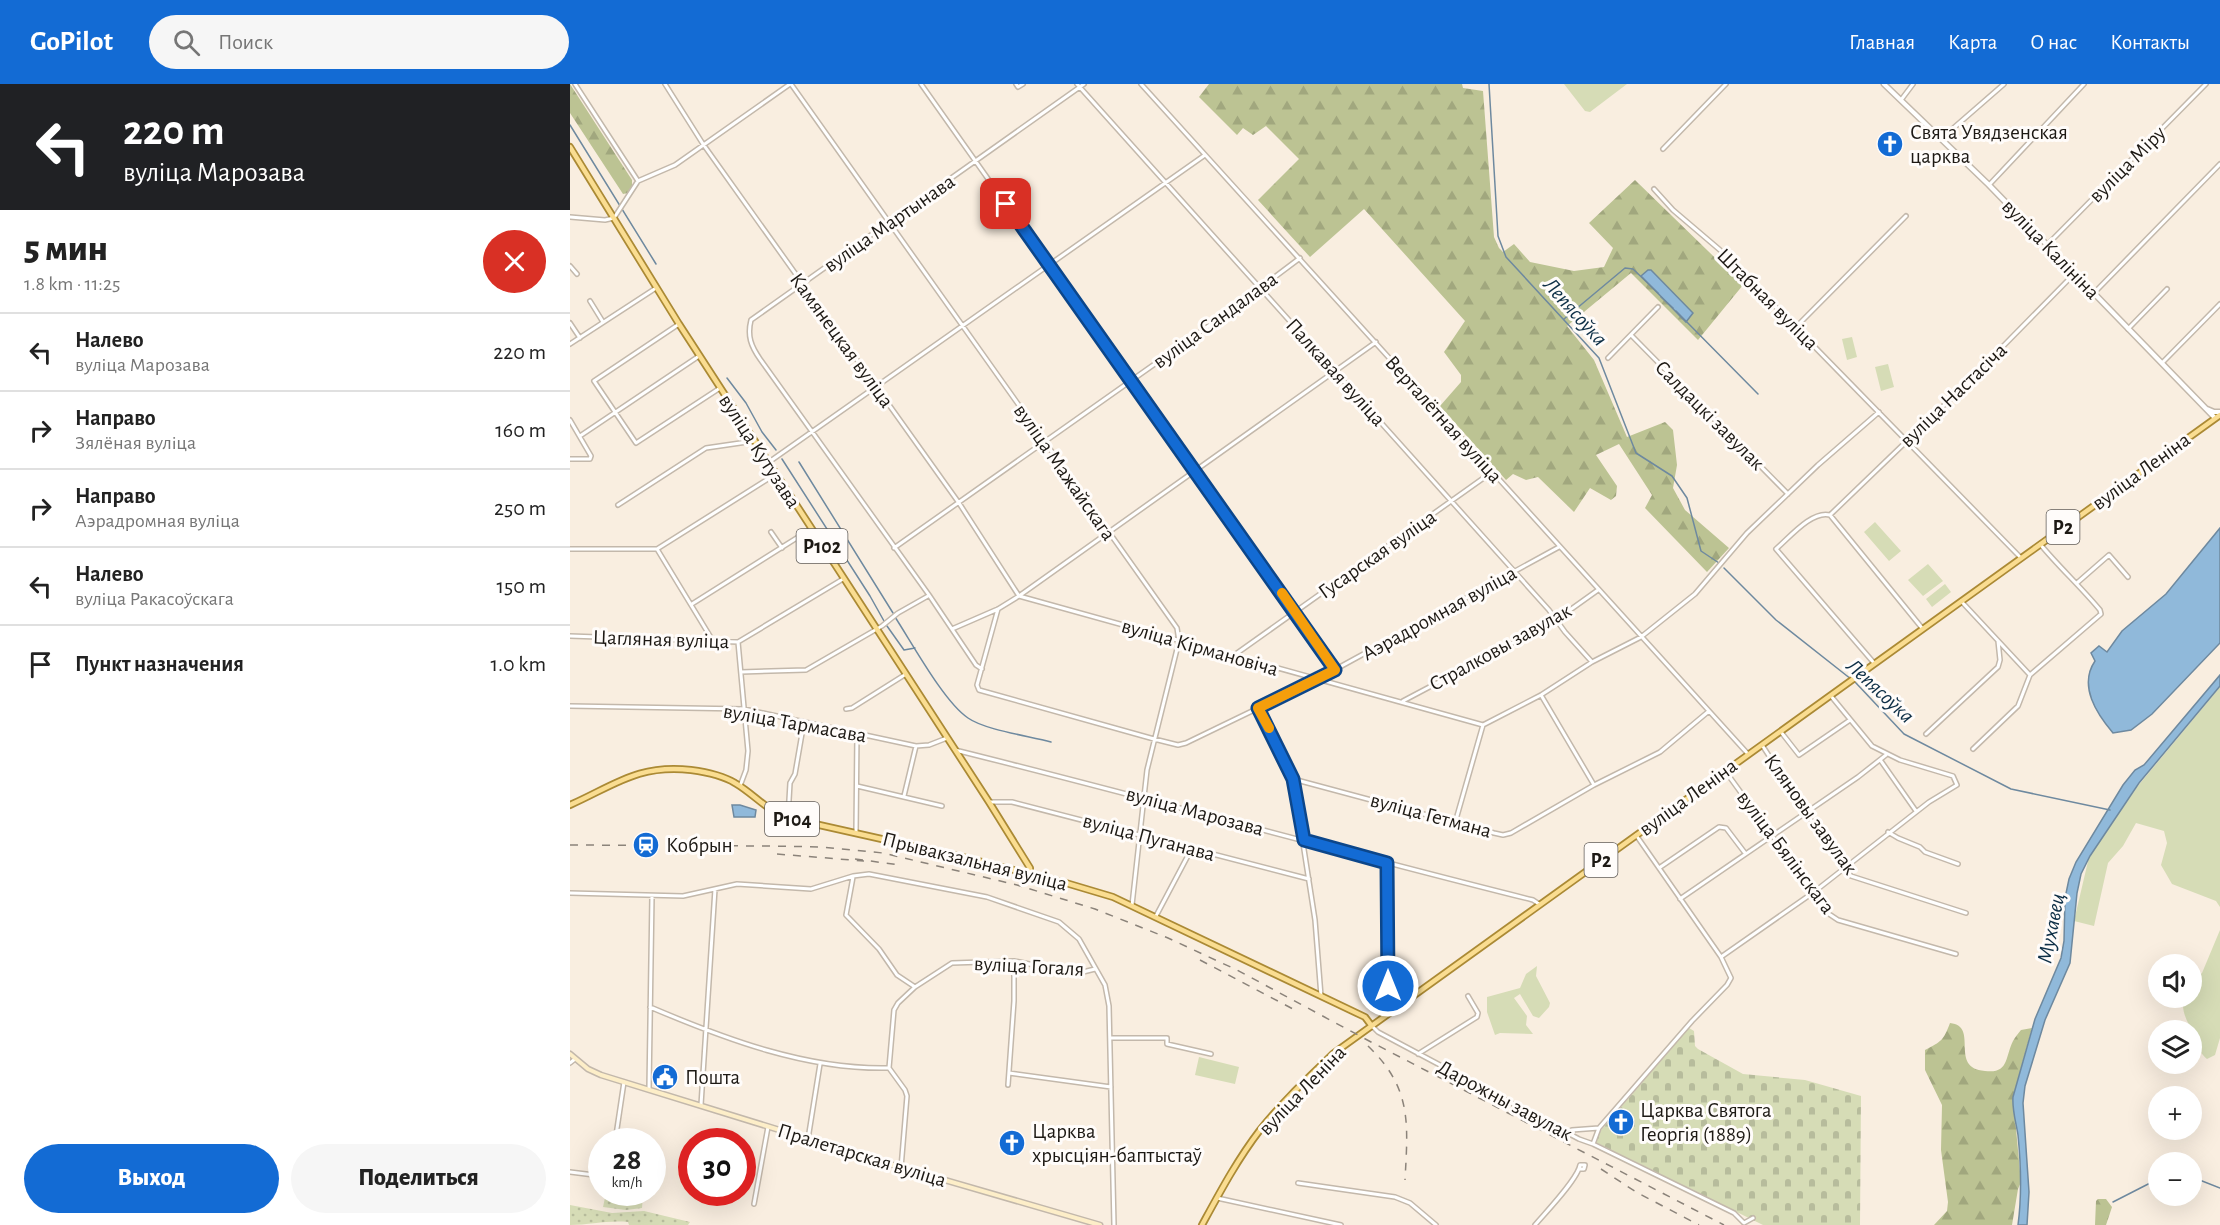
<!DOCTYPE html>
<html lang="ru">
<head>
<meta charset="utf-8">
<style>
	:root { --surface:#fff; --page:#f6f6f6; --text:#222; --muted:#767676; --line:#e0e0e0; --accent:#136bd4 }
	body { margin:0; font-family:"Alegreya Sans",sans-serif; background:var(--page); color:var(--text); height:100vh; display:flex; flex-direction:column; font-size:22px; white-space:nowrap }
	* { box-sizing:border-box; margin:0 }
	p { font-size:20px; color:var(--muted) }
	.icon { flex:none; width:33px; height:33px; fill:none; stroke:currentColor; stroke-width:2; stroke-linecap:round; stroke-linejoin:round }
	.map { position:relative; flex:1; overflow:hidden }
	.sheet { display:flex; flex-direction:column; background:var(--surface); width:570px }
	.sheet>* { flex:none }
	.top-card { background:#202124; color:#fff; overflow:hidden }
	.tools { position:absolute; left:1578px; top:870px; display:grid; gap:12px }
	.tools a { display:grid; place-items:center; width:54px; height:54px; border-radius:50%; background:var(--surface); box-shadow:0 6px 24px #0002; font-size:30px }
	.speed { position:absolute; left:18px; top:1044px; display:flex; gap:12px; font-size:30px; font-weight:700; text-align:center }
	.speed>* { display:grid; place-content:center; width:78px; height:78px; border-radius:50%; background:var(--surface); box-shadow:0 6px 24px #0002; line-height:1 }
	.speed small { font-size:15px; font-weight:400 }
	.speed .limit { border:9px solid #d22; background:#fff; color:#111 }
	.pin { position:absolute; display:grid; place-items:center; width:51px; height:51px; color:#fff; margin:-26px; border-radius:12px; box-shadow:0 3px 9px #0006 }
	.me { position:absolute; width:66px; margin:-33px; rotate:0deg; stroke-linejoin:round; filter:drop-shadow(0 0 4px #0008) }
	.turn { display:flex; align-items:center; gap:21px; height:126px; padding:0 24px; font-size:27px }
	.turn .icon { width:78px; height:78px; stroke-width:2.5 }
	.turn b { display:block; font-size:42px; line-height:51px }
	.round { display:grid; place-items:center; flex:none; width:63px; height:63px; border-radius:32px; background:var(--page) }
	.overview { display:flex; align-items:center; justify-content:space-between; height:102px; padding:0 24px }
	h1 { font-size:36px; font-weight:800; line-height:45px }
	.action { display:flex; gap:12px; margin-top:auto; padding:12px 24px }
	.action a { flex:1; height:69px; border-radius:36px; background:var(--accent); color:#fff; font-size:24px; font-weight:800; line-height:69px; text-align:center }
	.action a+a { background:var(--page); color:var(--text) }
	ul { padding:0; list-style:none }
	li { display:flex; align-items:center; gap:18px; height:78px; padding:0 24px; border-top:2px solid var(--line) }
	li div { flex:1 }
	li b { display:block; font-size:22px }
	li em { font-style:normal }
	header { display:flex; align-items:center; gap:36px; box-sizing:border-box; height:84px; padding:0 30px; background:var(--accent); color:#fff }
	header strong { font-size:28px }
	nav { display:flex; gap:33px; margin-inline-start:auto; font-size:21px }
	.search { width:420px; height:54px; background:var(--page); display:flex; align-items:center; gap:15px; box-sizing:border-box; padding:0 21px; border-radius:33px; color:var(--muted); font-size:22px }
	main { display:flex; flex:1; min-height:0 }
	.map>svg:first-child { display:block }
</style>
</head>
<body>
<header>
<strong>GoPilot</strong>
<div class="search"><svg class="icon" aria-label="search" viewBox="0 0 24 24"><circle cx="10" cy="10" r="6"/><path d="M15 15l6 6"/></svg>Поиск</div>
<nav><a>Главная</a><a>Карта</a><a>О нас</a><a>Контакты</a></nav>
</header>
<main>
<section class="sheet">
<div class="top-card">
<div class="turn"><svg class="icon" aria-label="left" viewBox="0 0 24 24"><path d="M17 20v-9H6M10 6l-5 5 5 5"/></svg><div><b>220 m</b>вуліца Марозава</div></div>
</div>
<div class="overview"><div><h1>5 мин</h1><p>1.8 km · 11:25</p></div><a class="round" style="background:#d93025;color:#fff"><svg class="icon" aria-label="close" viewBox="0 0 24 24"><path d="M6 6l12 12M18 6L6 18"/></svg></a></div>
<ul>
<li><svg class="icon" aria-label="left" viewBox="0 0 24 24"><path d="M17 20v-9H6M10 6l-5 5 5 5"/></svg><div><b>Налево</b><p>вуліца Марозава</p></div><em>220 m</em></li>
<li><svg class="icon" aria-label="right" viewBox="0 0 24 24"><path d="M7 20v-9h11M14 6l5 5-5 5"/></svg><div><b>Направо</b><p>Зялёная вуліца</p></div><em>160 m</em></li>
<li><svg class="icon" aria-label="right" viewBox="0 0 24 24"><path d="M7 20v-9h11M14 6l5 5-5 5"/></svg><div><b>Направо</b><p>Аэрадромная вуліца</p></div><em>250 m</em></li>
<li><svg class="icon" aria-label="left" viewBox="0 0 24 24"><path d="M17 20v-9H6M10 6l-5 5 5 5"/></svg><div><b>Налево</b><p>вуліца Ракасоўскага</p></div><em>150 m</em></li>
<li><svg class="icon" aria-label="arrive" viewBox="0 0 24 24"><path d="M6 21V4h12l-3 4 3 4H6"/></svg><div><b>Пункт назначения</b></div><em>1.0 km</em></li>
</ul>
<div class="action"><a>Выход</a><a>Поделиться</a></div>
</section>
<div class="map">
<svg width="1650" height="1141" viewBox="0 0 1650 1141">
	<defs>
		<pattern id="forest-firs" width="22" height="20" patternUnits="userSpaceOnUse" patternTransform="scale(1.5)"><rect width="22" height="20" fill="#bcc393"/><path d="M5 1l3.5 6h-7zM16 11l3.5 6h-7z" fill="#a1a77e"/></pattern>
		<pattern id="cemetery-stones" width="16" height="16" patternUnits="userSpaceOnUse" patternTransform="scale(1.5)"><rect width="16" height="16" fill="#d6dcb6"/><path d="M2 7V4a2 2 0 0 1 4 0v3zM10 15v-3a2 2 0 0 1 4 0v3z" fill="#b7bc9c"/></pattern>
		<pattern id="garden-dots" width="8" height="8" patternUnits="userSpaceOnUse" patternTransform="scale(1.5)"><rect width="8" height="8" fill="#d6dcb6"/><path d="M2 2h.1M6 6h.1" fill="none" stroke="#b7bc9c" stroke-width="1.8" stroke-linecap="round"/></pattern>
	</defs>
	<rect width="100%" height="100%" fill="#f9eee0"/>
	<path fill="#d6dcb6" d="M994 0H1057L1020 28 1015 27Z
		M1282 253 1287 273 1277 276 1272 255Z
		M1318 280 1324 303 1311 307 1305 283Z
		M1305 438 1331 467 1319 477 1294 448Z
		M1358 480 1373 497 1353 512 1338 496Z
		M1375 500 1381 508 1362 523 1356 515Z
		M1650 603V823L1646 817 1602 800 1591 781 1597 759 1594 747 1566 739 1553 762 1538 779 1524 842 1504 837 1519 773 1567 703Z
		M1650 846V954L1645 971 1637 975C1626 965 1630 961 1624 950 1617 937 1612 930 1613 915L1622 914V898L1632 889Z
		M967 882 966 892 980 919 979 923 969 934 963 932 950 910 944 914 957 932 956 941 963 950 930 949 925 951 917 928V913L950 904 956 890Z
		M629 973 669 983 665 1000 625 991Z"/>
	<path fill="url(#forest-firs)" d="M0 0 62 96V102L58 109 53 110 0 29Z
		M639 0H892L893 4 913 7 924 153 929 164 933 168 944 160 960 178 1004 187 1034 183 1043 164 1019 139 1065 96 1173 201 1128 256 1061 189 997 242 1024 276 1057 353 1095 338 1103 346 1107 381 1103 404 1115 426 1159 464 1137 488 1075 424 1082 411 1049 360 1026 371 1047 402 1046 412 1041 416 1020 404 1004 428 968 393 956 396 943 390 936 396 870 322 891 298V291L874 268 895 237 794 125 740 173 688 116 729 75 696 42 683 51 673 44 667 51 629 13Z
		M1380 939C1410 942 1378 984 1415 987 1439 990 1435 973 1443 957 1445 953 1448 950 1451 946L1462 944 1443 1013 1451 1098 1448 1105 1442 1141H1364L1377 1127 1378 1118 1371 1066 1372 1021 1355 986V966C1372 957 1373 957 1380 939Z
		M1528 1115H1536L1542 1123 1536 1141H1525L1526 1117Z"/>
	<path fill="url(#cemetery-stones)" d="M1119 944 1124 947 1125 962 1128 965 1173 990 1235 996 1291 1012 1290 1141H1193L1025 1058 1027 1051Z"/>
	<path fill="url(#garden-dots)" d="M60 1108 73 1110 72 1124 56 1126 33 1123 36 1109Z
		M0 1121 42 1129 74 1127 120 1138 118 1141H59L58 1138C38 1136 20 1141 0 1141Z"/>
	<path fill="#90b9da" stroke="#6e899f" stroke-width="1.5" d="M1078 186H1081L1123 229 1116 238 1071 192Z
		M1650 444V559L1582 630 1561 646 1543 649C1527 630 1508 602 1525 577L1521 569 1529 562 1537 568 1552 547 1596 510Z
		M1650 591V602L1569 699 1520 772 1511 790 1507 809 1500 879 1475 936 1455 1002 1453 1019 1459 1108 1457 1141H1448C1452 1111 1451 1081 1448 1051 1446 1038 1442 1026 1443 1013L1465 935 1491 874 1494 857 1495 814 1499 795 1506 778 1553 701 1565 686 1574 681Z
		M162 721H170L186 726 185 733H164Z"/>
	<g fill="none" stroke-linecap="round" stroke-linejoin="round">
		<path stroke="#6e899f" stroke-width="1.5" d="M919 0 928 152 936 173 1029 274 1066 369 1102 392 1117 414 1131 467 1149 479
			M0 41 86 180
			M1091 213 1103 224
			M1106 227 1188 310
			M994 235 1055 184 1063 185 1088 209
			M157 294 176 319 192 348 206 366
			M212 375 300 512 314 537
			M229 378 323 529
			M1154 484 1206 536 1286 599 1334 650 1441 705 1540 726
			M325 533C342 559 374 618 398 634 415 646 459 652 481 658
			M317 542 334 566 345 564
			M1622 1093 1650 1104
			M1543 1118 1588 1095"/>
		<defs>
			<path id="minor" d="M5 0 68 97 105 81 220 0
				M95 0 133 60 389 419 449 512 913 641 971 611 1022 578 1071 553 1125 510 1177 449 1248 381 1309 328
				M221 0 607 544 609 557 577 686 562 821
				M351 0 765 586
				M446 0 448 3 453 0
				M507 0 979 526 995 548 1022 578
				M571 0 1178 670
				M1331 16 1343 0
				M1372 54 1434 0
				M1093 65 1156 0
				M1419 101 1514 0
				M1084 105 1103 126 1150 166 1451 474
				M0 133 35 136 44 134 68 97
				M1477 161 1636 0
				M0 182 7 190
				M1524 209 1650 80
				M20 217 33 238
				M0 239 10 254
				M109 240 24 297 66 359 150 304
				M1226 243 1336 132
				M1558 245 1597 205
				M1061 251 1218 410
				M0 260 86 204
				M1038 274 1088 223
				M1592 279 1650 220
				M0 336 21 372 20 375H0
				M10 352 129 272
				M199 378 635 71
				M48 421 136 364 184 357
				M1260 431 1394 302 1505 189
				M201 448 212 464
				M324 464 657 229 730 174
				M0 465H87L206 390
				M87 465 143 557
				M1507 499 1539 471 1558 493
				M1391 517 1460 591
				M122 520 241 445
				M428 525 407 601 409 606 584 655 608 661 616 659 746 596 989 463
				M382 545 428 525 449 512 806 258
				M0 552 168 558 273 495
				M168 558 178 667 176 686 170 702
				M663 572 922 388
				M1304 579 1206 465C1219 454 1242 426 1260 431L1352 544
				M412 585 406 581 359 511 190 275C181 262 177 252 181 236L514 0
				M171 588 236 586 312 542 328 529 358 512
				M833 617 986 536 1028 506
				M0 622 174 625 346 662 359 661 377 654
				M688 624 723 695 745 836 751 912
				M276 625 282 624 336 590
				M1211 648 1229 671 1280 636
				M1356 650 1428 583 1430 576 1428 557
				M1192 661 1236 729 1281 792 1396 829
				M1403 665 1448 622 1460 591 1531 530 1530 526C1511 503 1489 483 1470 460
				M385 666C578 714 770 768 963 816L969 820
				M1311 677 1346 727
				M1156 688 1259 830 1268 836 1386 870
				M723 695 924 749 933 751 941 749 1024 701 971 611
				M1024 701 1090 668 1139 627
				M287 702 372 722
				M334 712 346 662
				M419 718H442L739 795
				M218 733 220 699 225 690 234 638
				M885 739 913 641
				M1318 748 1328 754 1350 763 1355 768 1388 780
				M286 749 287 649
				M817 779 818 929
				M1089 784 1149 743 1156 744 1175 769
				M283 793 276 831 309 865 327 891 345 903
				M0 809 113 812 167 800 241 805 283 792 299 790 417 813 489 838 509 855 535 901 539 922 544 1141
				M1110 815 1288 693 1316 671
				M586 832 622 764
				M1151 873 1244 808 1359 718 1387 701 1383 692 1330 676 1302 662 1261 612
				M80 923C155 955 237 986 319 984
				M802 942 808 948 1009 1055 1023 1060
				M540 954H597V960L641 970
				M848 970 907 933 908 929 898 912
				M0 979 5 975
				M439 989 541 1003
				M438 1001 444 917V877
				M79 1005 82 812
				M131 1021 145 805
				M1029 1044 1023 1060 1164 1129 1174 1139 1183 1134
				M998 1049 1002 1046 1029 1044 1122 937 1157 901 1161 894 1151 873 1066 751
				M238 1055 250 980
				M45 1058 54 998
				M331 1084 337 1012 335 1006 319 984 324 926 328 919 345 903 382 879 444 877 490 886 513 888 525 885
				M0 1088 24 1091 32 1089
				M728 1099 825 1113 840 1119 866 1141
				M647 1114 771 1141
				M184 1120 198 1043
				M965 1141C975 1129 1008 1095 1010 1081H1015L1014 1085H1010"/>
			<path id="tertiary" d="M1314 0 1419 101 1645 334
				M1637 325 1644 328H1650"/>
			<path id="secondary" d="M0 970 18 985 31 991 323 1081 530 1141"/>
			<path id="primary" d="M0 63 109 240 419 718 460 784V790
				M0 721C45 701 68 680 121 686 136 688 152 691 165 699 184 710 197 727 218 734L392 773 496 799 543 813 795 933 801 941
				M632 1141C650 1108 667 1076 690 1046 712 1018 738 994 764 969L1650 331"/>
		</defs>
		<use href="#minor" stroke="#c3b8ab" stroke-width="6"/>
		<use href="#tertiary" stroke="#c3b8ab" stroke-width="7"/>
		<use href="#secondary" stroke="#c3b8ab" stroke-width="7"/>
		<use href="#primary" stroke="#ab8a35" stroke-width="8"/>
		<use href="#minor" stroke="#fff" stroke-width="3"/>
		<use href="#tertiary" stroke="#fff" stroke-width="4"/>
		<use href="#secondary" stroke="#fdeec8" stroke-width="4"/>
		<use href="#primary" stroke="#fadd91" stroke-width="4.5"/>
		<path stroke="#8b837a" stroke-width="1.5" stroke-dasharray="8 8" stroke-linecap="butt" d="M0 761 199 762 252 763 313 769 447 801 525 825 598 854 667 886 801 958 1154 1141
			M207 770 294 777
			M285 775 330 781
			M630 876 723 925
			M798 962C842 1004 838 1039 835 1096
			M1031 1085 1066 1108 1129 1141"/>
	</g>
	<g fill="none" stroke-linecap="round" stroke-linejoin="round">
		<defs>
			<path id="route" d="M436 120 765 586 688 624 723 695 734 756 817 779 818 902"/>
		</defs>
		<use href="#route" stroke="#0c468a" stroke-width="15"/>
		<use href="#route" stroke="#136bd4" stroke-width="10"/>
		<path stroke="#f59e0b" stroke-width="10" d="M699 644 688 624 765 586 712 509"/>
	</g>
	<defs>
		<symbol id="church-disc" viewBox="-11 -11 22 22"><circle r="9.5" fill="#136bd4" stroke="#fffcfa"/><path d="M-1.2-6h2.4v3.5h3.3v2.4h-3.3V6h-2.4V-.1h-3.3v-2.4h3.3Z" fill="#fff"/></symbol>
		<symbol id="station-disc" viewBox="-11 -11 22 22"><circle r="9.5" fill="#136bd4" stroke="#fffcfa"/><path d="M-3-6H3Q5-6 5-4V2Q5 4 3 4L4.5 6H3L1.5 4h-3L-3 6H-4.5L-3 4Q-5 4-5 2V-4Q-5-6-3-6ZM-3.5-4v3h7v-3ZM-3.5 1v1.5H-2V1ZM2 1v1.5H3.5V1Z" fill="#fff"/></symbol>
		<symbol id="civic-disc" viewBox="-11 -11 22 22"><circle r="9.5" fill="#136bd4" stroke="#fffcfa"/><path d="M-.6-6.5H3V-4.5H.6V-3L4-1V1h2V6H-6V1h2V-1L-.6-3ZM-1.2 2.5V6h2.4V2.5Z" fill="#fff"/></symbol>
	</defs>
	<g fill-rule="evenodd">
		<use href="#church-disc" x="1305" y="45" width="30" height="30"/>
		<use href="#station-disc" x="61" y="746" width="30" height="30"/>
		<use href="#civic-disc" x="80" y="978" width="30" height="30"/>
		<use href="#church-disc" x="1036" y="1023" width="30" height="30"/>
		<use href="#church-disc" x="427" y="1044" width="30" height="30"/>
	</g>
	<g text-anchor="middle" stroke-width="6" stroke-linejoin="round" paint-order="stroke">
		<g fill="#fffcfa" stroke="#615d59" stroke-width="1.5">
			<rect x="1476.5" y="426" width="33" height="34" rx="4.5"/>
			<rect x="226.5" y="445" width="51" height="34" rx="4.5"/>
			<rect x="195" y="718" width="54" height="34" rx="4.5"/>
			<rect x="1014.5" y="759" width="33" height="34" rx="4.5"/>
		</g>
		<g font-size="20" font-weight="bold" fill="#1d1914">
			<text x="1493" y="450">Р2</text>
			<text x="252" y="469">Р102</text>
			<text x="222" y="742">Р104</text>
			<text x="1031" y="783">Р2</text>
		</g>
		<g font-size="21" fill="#1d1914" stroke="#fffcfa" text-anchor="start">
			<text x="1340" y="55">Свята Увядзенская<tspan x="1340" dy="24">царква</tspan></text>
			<text x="96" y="768">Кобрын</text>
			<text x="115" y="1000">Пошта</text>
			<text x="1070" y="1033">Царква Святога<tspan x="1070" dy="24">Георгія (1889)</tspan></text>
			<text x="462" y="1054">Царква<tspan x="462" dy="24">хрысціян-баптыстаў</tspan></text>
		</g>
		<g font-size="21" fill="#1d1914" stroke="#fffcfa">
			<text transform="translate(1557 80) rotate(-45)" y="7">вуліца Міру</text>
			<text transform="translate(319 139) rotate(-35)" y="7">вуліца Мартынава</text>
			<text transform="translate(1481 165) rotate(46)" y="7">вуліца Калініна</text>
			<text transform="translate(1198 215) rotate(45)" y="7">Штабная вуліца</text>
			<text transform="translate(645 236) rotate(-36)" y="7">вуліца Сандалава</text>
			<text transform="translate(272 256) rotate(54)" y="7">Камянецкая вуліца</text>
			<text transform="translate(766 288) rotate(48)" y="7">Палкавая вуліца</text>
			<text transform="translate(1383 311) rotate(-44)" y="7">вуліца Настасіча</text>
			<text transform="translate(1140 331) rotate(45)" y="7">Салдацкі завулак</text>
			<text transform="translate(874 335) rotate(48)" y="7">Верталётная вуліца</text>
			<text transform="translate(190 367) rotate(57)" y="7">вуліца Кутузава</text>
			<text transform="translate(1571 387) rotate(-36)" y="7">вуліца Леніна</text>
			<text transform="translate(495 388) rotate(55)" y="7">вуліца Мажайскага</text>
			<text transform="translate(807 470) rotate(-35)" y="7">Гусарская вуліца</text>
			<text transform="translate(869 529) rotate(-29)" y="7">Аэрадромная вуліца</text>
			<text transform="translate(91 555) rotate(2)" y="7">Цагляная вуліца</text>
			<text transform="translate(630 563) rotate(16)" y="7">вуліца Кірмановіча</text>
			<text transform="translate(930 563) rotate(-29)" y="7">Стралковы завулак</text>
			<text transform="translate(225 639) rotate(10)" y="7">вуліца Тармасава</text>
			<text transform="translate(1118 713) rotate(-36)" y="7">вуліца Леніна</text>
			<text transform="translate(625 727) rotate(15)" y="7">вуліца Марозава</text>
			<text transform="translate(1241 730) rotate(54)" y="7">Кляновы завулак</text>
			<text transform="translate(861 731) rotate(15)" y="7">вуліца Гетмана</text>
			<text transform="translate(579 753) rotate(15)" y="7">вуліца Пуганава</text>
			<text transform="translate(1216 768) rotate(53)" y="7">вуліца Бялінскага</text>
			<text transform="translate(405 777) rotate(14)" y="7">Прывакзальная вуліца</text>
			<text transform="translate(459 882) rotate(3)" y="7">вуліца Гогаля</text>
			<text transform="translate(732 1006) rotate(-46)" y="7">вуліца Леніна</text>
			<text transform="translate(935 1016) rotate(28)" y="7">Дарожны завулак</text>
			<text transform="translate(292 1071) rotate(17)" y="7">Пралетарская вуліца</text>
		</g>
		<g font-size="22" font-style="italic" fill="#0e2f46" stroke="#fffcfa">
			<text transform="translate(1006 227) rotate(48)" y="8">Лепясоўка</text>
			<text transform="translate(1311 606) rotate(43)" y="8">Лепясоўка</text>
			<text transform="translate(1480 844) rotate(-79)" y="8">Мухавец</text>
		</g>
	</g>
</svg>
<div class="tools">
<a><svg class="icon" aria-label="sound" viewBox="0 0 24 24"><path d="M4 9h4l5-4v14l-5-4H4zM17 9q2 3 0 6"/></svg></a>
<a><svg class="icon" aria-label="layers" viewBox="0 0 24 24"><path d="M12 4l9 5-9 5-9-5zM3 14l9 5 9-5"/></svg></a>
<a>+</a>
<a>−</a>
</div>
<div class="speed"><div>28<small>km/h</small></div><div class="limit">30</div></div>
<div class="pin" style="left:436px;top:120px;background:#d93025"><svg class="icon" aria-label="arrive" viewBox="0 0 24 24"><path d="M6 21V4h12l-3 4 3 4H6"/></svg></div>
<svg class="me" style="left:818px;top:902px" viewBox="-20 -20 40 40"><circle r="17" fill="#136bd4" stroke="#fff" stroke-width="3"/><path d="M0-11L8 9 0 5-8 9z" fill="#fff"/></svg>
</div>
</main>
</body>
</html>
